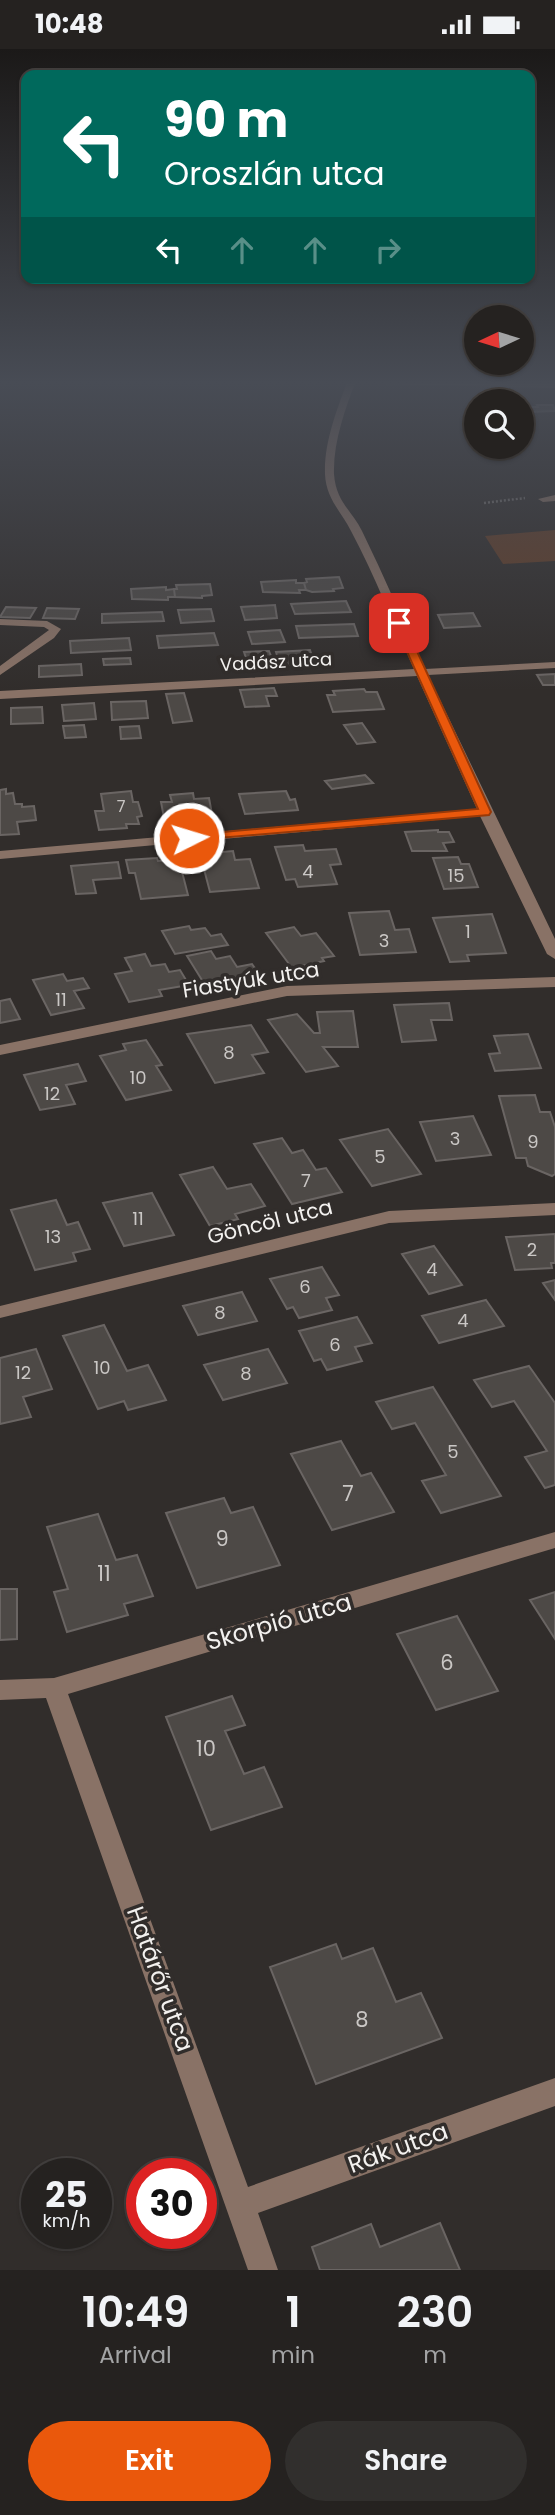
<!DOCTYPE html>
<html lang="en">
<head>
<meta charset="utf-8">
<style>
	:root { --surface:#252220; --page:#312f2d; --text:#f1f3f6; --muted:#a3a4a5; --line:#423f3e; --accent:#ea580c }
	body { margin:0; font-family:Poppins,sans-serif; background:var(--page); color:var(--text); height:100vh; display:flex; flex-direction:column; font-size:26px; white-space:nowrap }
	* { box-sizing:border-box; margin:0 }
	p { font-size:23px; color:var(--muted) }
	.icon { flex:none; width:38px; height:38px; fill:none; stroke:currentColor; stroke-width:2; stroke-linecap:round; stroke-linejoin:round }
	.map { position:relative; height:2221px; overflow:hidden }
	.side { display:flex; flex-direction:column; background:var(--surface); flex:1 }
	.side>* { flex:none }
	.banner { position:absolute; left:21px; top:21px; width:514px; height:214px; border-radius:14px; box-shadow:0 2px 5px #0004,0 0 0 2px var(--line); background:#00695c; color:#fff; overflow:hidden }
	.needle { width:46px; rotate:266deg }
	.tools { position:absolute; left:464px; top:256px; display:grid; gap:14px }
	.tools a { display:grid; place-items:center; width:70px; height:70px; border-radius:50%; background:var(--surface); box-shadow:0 2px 5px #0004,0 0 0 2px var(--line); font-size:35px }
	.speed { position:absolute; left:21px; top:2109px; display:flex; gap:14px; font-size:35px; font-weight:700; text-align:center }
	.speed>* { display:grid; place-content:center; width:91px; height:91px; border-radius:50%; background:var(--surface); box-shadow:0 2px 5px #0004,0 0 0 2px var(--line); line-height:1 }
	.speed small { font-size:18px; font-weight:400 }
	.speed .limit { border:10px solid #d22; background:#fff; color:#111 }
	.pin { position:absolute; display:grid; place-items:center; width:60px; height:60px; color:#fff; margin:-30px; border-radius:14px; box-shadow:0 4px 10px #0006 }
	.me { position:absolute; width:77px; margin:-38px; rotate:85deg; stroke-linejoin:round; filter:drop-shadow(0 0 5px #0008) }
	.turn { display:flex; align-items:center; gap:24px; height:147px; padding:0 28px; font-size:32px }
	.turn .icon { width:91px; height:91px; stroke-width:2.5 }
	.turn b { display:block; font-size:49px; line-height:60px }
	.lanes { display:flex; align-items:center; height:66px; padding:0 28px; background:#0003; justify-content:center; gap:35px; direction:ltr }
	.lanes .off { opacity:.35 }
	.eta { display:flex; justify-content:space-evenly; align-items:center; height:119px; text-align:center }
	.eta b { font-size:42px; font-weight:600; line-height:49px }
	.button { display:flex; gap:14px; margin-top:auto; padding:14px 28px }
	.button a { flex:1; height:80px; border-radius:42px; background:var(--accent); color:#fff; font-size:28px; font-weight:600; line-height:80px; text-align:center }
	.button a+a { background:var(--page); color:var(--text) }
	.status { display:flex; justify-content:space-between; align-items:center; height:49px; padding:0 35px; background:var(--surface); direction:ltr }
	.status svg { height:19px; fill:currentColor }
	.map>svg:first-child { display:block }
</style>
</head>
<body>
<div class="status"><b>10:48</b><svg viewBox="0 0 49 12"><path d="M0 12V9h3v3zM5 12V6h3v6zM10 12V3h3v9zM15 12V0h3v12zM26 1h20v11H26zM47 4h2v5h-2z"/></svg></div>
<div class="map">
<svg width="555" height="2221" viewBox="0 0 555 2221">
	<rect width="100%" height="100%" fill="#312d2b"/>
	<path fill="#623d27" d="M555 481V512L503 515 485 487Z"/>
	<path fill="#4d4946" stroke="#6a6563" stroke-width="2" d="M537 356H553L555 362 529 363 526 358H538Z
		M339 528 343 539 333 540 334 542 312 543 306 541 304 534 307 533 306 530Z
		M296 531V534H304L306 541H299L300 544 263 543 261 533Z
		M210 535 212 546 202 547V549L175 548 174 540H177L176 536Z
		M166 538V541L174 540 175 548H168V551L132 550 131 540Z
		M346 552 351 563 295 565 291 555Z
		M275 556 277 569 245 571 241 558Z
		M6 558 36 559 30 569 0 568Z
		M47 559 79 560 75 570 43 569Z
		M211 560 214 572 181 574 178 561Z
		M162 563 164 572 102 574V565Z
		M473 564 480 577 444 579 438 566Z
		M354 575 358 587 299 589 296 577Z
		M280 581 285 593 252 595 248 583Z
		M214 584 218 596 159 599 157 587Z
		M129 589 131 601 71 604 70 592Z
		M310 601 314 614 280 616 276 603Z
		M269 602 271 607 246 609 244 603Z
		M130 609 131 615 104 616 103 610Z
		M81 615 82 626 39 628V617Z
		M555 625V636H543L537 626Z
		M274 639 277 647H266L269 657 245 658 240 641Z
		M364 640 366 643H377L384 660 333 663 327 646H335L333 642Z
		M184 644 192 672 173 674 166 645Z
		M146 652 148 669 112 671 111 653Z
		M94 654 96 670 64 672 62 656Z
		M42 658 43 674 11 675V659Z
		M362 674 375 693 357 695 344 676Z
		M84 676 86 688 65 689 63 677Z
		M139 677 141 689 121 690 120 678Z
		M365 726 373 734 332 740 325 732Z
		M6 740V745L13 744 15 755H22V758L34 757 36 771 17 773 19 785 0 786V741Z
		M131 742 133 753H138L142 767 137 768 139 775H126L127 779 99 781 95 762H104L101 745Z
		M286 742 290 751 295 750 298 761 245 765 239 745Z
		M193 744 194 750 209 749 212 765 187 766 189 773 165 774 161 753H172L170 746Z
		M438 781V783H449L454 793 443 794 447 802H412L405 783Z
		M303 796 305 802 336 800 341 815 330 816 337 835 298 838 295 830 286 831 275 798Z
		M233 802 235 811 250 810 259 839 210 843 200 805Z
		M458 808 461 815H469L478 838 444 840 433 809Z
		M157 809 158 812 179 811 188 846 141 850 135 824H129L126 811Z
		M118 813 121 829 93 831 96 844 76 845 71 817Z
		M389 862 395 881 409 880 416 903 360 906 349 864Z
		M492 865 506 904 467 906 469 912 450 913 433 869Z
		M189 877 191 881 205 879 211 887 221 885 228 896 175 905 162 882Z
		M294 878 301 887 316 884 334 907 322 909 324 912 292 919 266 884Z
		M211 902 216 910 230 907 237 918 252 915 259 925 205 936 187 907Z
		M145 905 151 917 165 915 169 923 180 921 189 936 159 941 162 947 129 953 115 925 132 922 125 909Z
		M63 925 67 932 83 929 89 939 74 942 84 959 51 966 33 931Z
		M10 950 20 970 0 974V952Z
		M449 954 452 971H431L436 991 402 993 394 956Z
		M353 962 358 998H323L338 1017 306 1023 268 971 297 965 314 984H320L317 963Z
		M251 976 268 1003 252 1006 264 1024 215 1034 187 985Z
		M528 985 541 1019 495 1022 489 1005 500 1004 494 987Z
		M146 991 162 1016 156 1017 171 1041 126 1051 100 1007 126 1001 123 995Z
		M78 1015 86 1032 66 1036 75 1055 40 1061 24 1026Z
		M535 1046 540 1063H550L555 1078V1125L552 1127 528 1117 526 1109H516L499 1047Z
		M473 1067 491 1106 436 1112 420 1073Z
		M388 1080 421 1125 372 1137 340 1091Z
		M282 1089 292 1104 303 1101 316 1121 326 1119 342 1143 292 1155 254 1095Z
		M213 1118 227 1140 251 1135 265 1157 235 1165 238 1170 210 1177 180 1126Z
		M152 1144 174 1186 124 1197 103 1154Z
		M56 1151 67 1176 78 1173 90 1200 73 1204 76 1212 35 1221 11 1161Z
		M555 1185V1214H551L552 1219 515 1221 506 1188Z
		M434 1197 462 1236 429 1245 402 1205Z
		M322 1218 339 1246 326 1249 332 1261 299 1269 293 1258 287 1260 270 1230Z
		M555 1231V1251L543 1234Z
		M242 1243 257 1272 198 1286 183 1257Z
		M486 1251 504 1277 439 1294 422 1267Z
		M357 1268 372 1294 355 1298 362 1312 327 1321 321 1310 314 1312 299 1282Z
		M104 1276 127 1322 148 1316 166 1351 128 1361 124 1352 98 1360 63 1287Z
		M36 1300 52 1340 23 1348 31 1368 0 1375V1309Z
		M268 1300 287 1334 223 1351 204 1316Z
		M529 1317 555 1354V1436L545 1439 525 1408 547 1402 514 1352 492 1358 474 1331Z
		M433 1338 501 1447 441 1464 422 1432 446 1426 415 1374 392 1380 376 1353Z
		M341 1392 361 1427 371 1424 394 1463 332 1481 291 1405Z
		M224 1449 231 1464 253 1458 280 1516 197 1539 166 1464Z
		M98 1465 116 1511 137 1506 153 1547 124 1555 128 1566 67 1583 54 1543 68 1540 47 1478Z
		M0 1540H17V1590L0 1591Z
		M555 1543V1590L530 1551Z
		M457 1567 498 1642 436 1661 397 1585Z
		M232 1647 245 1676 225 1682 244 1725 264 1718 282 1758 211 1781 166 1668Z
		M336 1895 342 1910 373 1899 396 1953 421 1944 442 1989 316 2035 270 1918Z
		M440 2174 460 2221H320L312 2198 371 2175 380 2198Z"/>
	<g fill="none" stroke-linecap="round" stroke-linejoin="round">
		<path stroke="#74716f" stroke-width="2.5" stroke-dasharray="2 2" stroke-linecap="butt" d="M484 454 525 449"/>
		<path fill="#897266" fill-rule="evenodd" d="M348 331H356C345 361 333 393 334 425 336 453 351 460 362 482 384 527 404 574 425 620L555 613V619L428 626 555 890V910L547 905 480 767 0 810V802L477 760 417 627 0 650V642L414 620C393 574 375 527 351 482 341 462 326 450 325 425 324 393 337 360 348 331Z
			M377 331 555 335V339L379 335 375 333Z
			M555 446V452L543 453 538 450Z
			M0 570 47 572 61 580 54 589 0 626V617L49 581 44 578 0 576Z
			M555 928V938L287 947 0 1006V996L287 937Z
			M555 1154V1166L389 1174 0 1269V1257L389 1162Z
			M555 1483V1499L68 1645 248 2138 555 2029V2057L258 2164 278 2221H248L46 1649 0 1651V1631L54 1629Z"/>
	</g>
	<linearGradient id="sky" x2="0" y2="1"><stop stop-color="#1b1918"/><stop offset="0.52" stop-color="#484c55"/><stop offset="1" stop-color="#484c55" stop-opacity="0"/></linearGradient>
	<rect width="555" height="642" fill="url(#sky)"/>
	<path fill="#ea580c" stroke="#983908" stroke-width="2" d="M399 571 404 574 491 763 489 766 184 792 182 789 189 786 478 760 394 574Z"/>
	<g text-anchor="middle" stroke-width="7" stroke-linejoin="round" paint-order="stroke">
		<g font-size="16" fill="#cac7c5">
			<text x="121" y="763">7</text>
		</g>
		<g font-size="18" fill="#f3f1ef" stroke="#312d2b">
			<text transform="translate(276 613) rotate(-3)" y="6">Vadász utca</text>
		</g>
		<g font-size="18" fill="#cac7c5">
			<text x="308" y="829">4</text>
			<text x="456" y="833">15</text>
			<text x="468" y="889">1</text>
			<text x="384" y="898">3</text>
			<text x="61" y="957">11</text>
			<text x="229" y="1010">8</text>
			<text x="138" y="1035">10</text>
			<text x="52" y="1051">12</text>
			<text x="455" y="1096">3</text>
			<text x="533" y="1099">9</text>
			<text x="380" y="1114">5</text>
			<text x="306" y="1138">7</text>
			<text x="138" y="1176">11</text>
			<text x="53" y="1194">13</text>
			<text x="532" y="1207">2</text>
			<text x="432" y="1227">4</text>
			<text x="305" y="1244">6</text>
			<text x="220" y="1270">8</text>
			<text x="463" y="1278">4</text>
			<text x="335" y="1302">6</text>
			<text x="102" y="1325">10</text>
			<text x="23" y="1330">12</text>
			<text x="246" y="1331">8</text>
			<text x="453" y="1409">5</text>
		</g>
		<g font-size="21" fill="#f3f1ef" stroke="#312d2b">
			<text transform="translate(251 931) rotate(-9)" y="7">Fiastyúk utca</text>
			<text transform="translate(270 1173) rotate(-14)" y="7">Göncöl utca</text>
		</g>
		<g font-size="21" fill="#cac7c5">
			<text x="348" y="1452">7</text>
			<text x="222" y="1497">9</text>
			<text x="104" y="1532">11</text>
			<text x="447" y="1621">6</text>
			<text x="206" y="1707">10</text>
			<text x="362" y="1978">8</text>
		</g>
		<g font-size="24" fill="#f3f1ef" stroke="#312d2b">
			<text transform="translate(279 1573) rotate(-16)" y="8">Skorpió utca</text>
			<text transform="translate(160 1930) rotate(70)" y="8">Határőr utca</text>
			<text transform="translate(398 2099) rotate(-20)" y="8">Rák utca</text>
		</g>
	</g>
</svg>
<div class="tools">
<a><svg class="needle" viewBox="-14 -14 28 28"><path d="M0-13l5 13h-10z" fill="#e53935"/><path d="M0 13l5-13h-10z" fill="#a3a4a5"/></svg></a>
<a><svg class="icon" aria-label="search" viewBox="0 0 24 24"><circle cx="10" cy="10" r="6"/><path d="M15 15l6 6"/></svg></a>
</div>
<div class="speed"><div>25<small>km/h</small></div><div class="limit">30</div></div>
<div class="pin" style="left:399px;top:574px;background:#d93025"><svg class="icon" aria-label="arrive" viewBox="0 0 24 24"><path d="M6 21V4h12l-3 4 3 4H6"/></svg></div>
<svg class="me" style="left:189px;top:789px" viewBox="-20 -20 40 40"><circle r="17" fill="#ea580c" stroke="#fff" stroke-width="3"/><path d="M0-11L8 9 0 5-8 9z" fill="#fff"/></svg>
<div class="banner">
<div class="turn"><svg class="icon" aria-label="left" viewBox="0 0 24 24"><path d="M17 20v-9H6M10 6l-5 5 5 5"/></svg><div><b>90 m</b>Oroszlán utca</div></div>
<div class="lanes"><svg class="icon" aria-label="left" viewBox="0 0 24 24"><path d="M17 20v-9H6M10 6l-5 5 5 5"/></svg><svg class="icon off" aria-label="ahead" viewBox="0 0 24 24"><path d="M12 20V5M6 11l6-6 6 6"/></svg><svg class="icon off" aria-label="ahead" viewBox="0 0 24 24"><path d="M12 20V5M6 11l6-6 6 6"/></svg><svg class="icon off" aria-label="right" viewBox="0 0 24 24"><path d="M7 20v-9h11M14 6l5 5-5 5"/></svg></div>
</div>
</div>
<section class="side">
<div class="eta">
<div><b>10:49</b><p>Arrival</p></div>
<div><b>1</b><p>min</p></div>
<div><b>230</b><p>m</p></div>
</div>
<div class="button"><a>Exit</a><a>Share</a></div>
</section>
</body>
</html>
